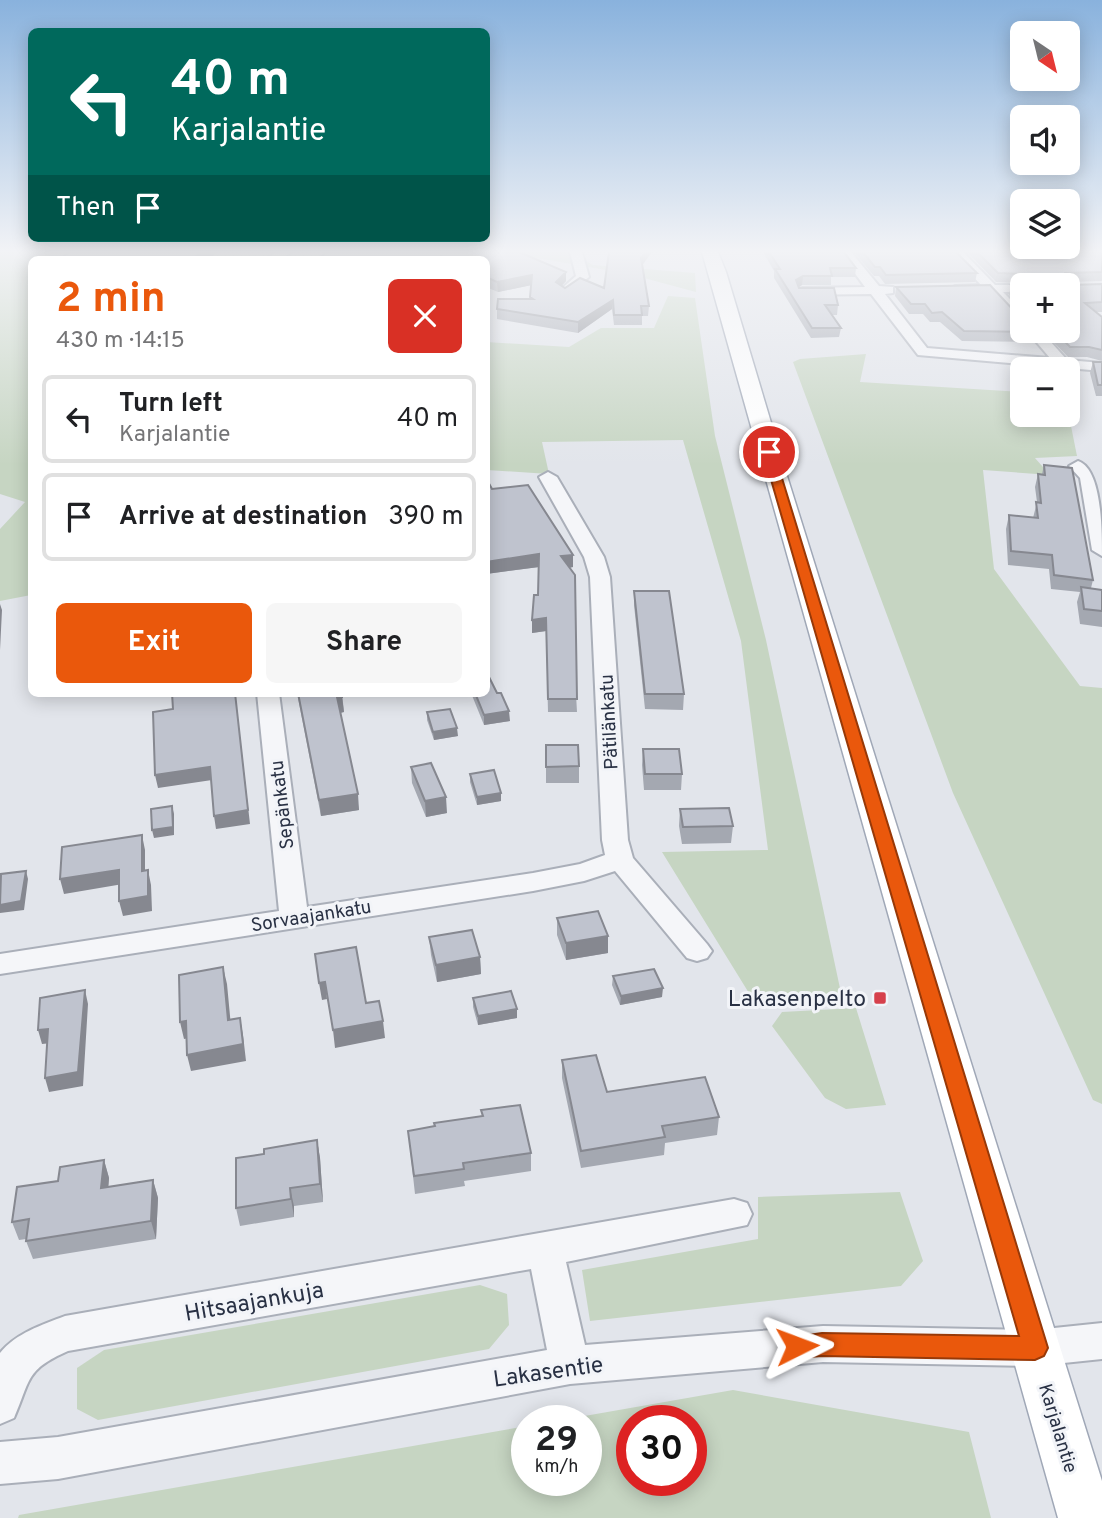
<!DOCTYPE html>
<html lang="en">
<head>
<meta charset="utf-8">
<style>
	:root { --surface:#fff; --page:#f6f6f6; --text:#202124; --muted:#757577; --line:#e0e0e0; --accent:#ea580c }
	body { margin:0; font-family:Overpass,sans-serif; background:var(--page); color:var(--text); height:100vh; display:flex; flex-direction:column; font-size:26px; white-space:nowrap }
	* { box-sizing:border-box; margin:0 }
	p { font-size:23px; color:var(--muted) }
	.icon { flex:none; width:38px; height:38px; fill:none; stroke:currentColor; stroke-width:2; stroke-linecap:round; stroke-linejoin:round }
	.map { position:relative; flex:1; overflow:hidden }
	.drawer { position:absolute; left:28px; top:256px; width:462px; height:441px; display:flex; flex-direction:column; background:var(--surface); border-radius:10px; box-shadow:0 4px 18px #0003 }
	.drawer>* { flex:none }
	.banner { position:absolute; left:28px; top:28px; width:462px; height:214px; border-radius:10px; box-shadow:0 4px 18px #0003; background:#00695c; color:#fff; overflow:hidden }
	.needle { width:46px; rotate:145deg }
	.buttons { position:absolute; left:1010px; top:21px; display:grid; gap:14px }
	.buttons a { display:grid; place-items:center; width:70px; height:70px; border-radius:10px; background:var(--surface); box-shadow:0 4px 18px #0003; font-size:35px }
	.speed { position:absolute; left:511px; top:1405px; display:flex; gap:14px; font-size:35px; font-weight:700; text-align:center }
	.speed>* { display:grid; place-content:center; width:91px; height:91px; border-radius:50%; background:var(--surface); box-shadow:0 4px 18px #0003; line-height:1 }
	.speed small { font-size:18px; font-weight:400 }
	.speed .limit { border:10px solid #d22; background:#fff; color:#111 }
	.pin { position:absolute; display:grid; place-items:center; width:60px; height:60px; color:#fff; margin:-30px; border:4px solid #fff; border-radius:50%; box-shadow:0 2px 7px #0007 }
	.me { position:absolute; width:77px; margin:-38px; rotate:87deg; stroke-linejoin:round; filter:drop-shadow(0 0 5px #0008) }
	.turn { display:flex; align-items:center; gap:24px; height:147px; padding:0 28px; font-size:32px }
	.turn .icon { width:91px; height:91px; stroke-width:2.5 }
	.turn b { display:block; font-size:49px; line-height:60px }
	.then { display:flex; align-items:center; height:66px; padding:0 28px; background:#0003; gap:14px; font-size:26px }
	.round { display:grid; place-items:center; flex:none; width:74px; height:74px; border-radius:10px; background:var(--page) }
	.head { display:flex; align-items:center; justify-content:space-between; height:119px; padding:0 28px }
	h1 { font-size:42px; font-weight:700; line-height:52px; color:var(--accent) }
	.primary-button { display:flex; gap:14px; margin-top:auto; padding:14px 28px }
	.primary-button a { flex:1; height:80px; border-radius:10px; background:var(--accent); color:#fff; font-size:28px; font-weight:700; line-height:80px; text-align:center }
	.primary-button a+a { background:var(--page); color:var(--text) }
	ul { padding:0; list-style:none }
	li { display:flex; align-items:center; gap:21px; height:88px; margin:0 14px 10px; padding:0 14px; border:4px solid var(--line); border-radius:10px }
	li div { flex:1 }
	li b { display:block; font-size:26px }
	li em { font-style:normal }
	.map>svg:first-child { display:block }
</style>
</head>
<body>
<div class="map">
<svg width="1102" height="1518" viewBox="0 0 1102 1518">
	<rect width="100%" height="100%" fill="#e2e5eb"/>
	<path fill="#c6d5c2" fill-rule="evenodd" d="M0 252H75L104 259H32L31 282 27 285 32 286 31 595 0 601V529L25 502 0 494Z
		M477 252H568L593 265 695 273 696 292 629 274 514 254Z
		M668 296 695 298 715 436 766 640 841 993 752 998 662 852 768 850 741 641 683 440 542 442 549 474 487 470 486 342 569 347 601 328H654Z
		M866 354 860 382 1022 392V415H1068V411L1077 456 1035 458 1050 475 983 470 994 569 1080 686 1102 688V1104L1093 1100 953 793 793 362 800 359Z
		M856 1008 886 1105 846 1109 825 1098 772 1026 782 1012Z
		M900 1192 923 1261 901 1286 590 1321 582 1270 758 1239V1197Z
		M480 1285 507 1294 509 1325 489 1349 98 1420 77 1409V1368L104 1350Z
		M733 1390 969 1432 991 1518H18L19 1515 527 1426V1480H586V1421H556ZM691 1421V1480H632V1421Z"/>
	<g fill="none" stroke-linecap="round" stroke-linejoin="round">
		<defs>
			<path id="minor" d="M277 252H292L281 259H266Z
				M570 252H582L589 277 566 295 559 291 576 276Z
				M839 252H851L879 286 893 287V293L885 294 927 348 1050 358 1027 331H1041L1067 360 1102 363V371L918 355 871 294 798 295V289L803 288 865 287Z
				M950 252H963L995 285H1027H1022V292H1003L1022 311V323L1017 322 989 292H955V286L981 285Z
				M1078 461C1102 469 1102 530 1102 556L1092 550 1080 478 1069 466Z
				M548 472 557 477 604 557 610 577 628 840 633 858 707 944 712 951 707 958 697 961 687 958 615 871 584 881 533 891 0 974V954L279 911 257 693H279L307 907 533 873 580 864 605 855 602 840 590 577 584 557 539 477Z
				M734 1199 747 1203 752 1214 747 1225 566 1262 585 1345 823 1326 1035 1330 1102 1323V1359L1035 1366 823 1362 570 1384 58 1479 0 1484V1442L58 1437 547 1350 531 1269 68 1351C25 1370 31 1379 14 1418L0 1424V1353C16 1333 42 1325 65 1316Z"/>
			<path id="major" d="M702 252H718L726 272 787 476 1102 1481V1518H1058Z"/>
		</defs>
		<use href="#minor" stroke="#aaafb9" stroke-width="4"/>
		<use href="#major" stroke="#a0a8b7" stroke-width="3"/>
		<use href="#minor" fill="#f5f6f9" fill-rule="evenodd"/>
		<use href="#major" fill="#fff" fill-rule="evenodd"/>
	</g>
	<path fill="#a4a8b1" d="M519 252 566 281 562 286 565 288H604L643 265 649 306 648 316H642V325H614L612 309 578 333 497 319V309L530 299 531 285 498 292 486 287V259H318Z
		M763 252H844L856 268 855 277H831V285H802L799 287 838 305 837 315H832L841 328 839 337 811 338 774 278V271Z
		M854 252H956L977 273 975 282 885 284 879 276H874Z
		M967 252H1102V281L1069 282 1070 285 1102 284V312H1096L1102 317V361L1087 357H1068L1043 331H1068L1022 285V308L1009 295 1011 285H1024V283L996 282Z
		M896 287 1017 314 1035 332 1033 342 962 341 940 322H930L923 314H909L895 296Z
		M1093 362H1102V396H1096L1090 373Z
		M1044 465 1093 580 1091 588 1102 590V627L1080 624 1077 602 1080 592 1051 589 1049 569 1008 565 1006 529 1009 515 1033 518 1037 502 1035 487 1038 474H1042Z
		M486 478 492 489 573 555V567L569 568 577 712H548L546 631 532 633V620L538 595 539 567 486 574Z
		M634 591 684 694 683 710 645 709 634 605Z
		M297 693H342L344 712 340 713 359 810 321 816Z
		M471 693H486L510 721 484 725Z
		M427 712 458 736 434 740 427 720Z
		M546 745 579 766V783H546Z
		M643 749 682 774 681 790H644L642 765Z
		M411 767 447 813 426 817 412 783Z
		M470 774 501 801 477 805 470 782Z
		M680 809 733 826 731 843 682 844 679 826Z
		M557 918 608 953 566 960 557 935Z
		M429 937 480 957 481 974 437 982 431 955Z
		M613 976 662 997 620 1005 612 985Z
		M473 998 517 1009V1018L478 1025 473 1007Z
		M562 1060 607 1092 719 1117 717 1135 665 1143 664 1155 581 1168 562 1078Z
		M481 1110 531 1153V1171L464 1181 465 1186 415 1194 408 1131 435 1126 482 1116Z
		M317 1140 320 1158 323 1202 294 1206V1217L240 1226 236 1208 264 1154Z
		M104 1160 109 1178 108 1187 153 1180 158 1198 156 1239 33 1259 26 1241V1239L19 1240 12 1222 58 1181Z"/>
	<path fill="#868890" d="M203 252H218L208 259H192Z
		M646 252H652L641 267V258Z
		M566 272V281L556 291V282Z
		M532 275V285L498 292 497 282Z
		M803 276 802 285 795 289 796 280Z
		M488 298V309L486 312V301Z
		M613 300 612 309 578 333V322Z
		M539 554V567L486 574V562Z
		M573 555V567L561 569V556Z
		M0 604 2 610 0 650Z
		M546 618V631L532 633V620Z
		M235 693 250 824 216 829 214 816Z
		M337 697H342L344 712 339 713Z
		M509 711 510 721 484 725V715Z
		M457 728 458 736 434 740 433 732Z
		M210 767 212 780 158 788 155 775Z
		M501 793V801L477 805V797Z
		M358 794 359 810 321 816 319 800Z
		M446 797 447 813 426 817 425 801Z
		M172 806 174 814V835L154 838 152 830Z
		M142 835 145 850V886L142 871Z
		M119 870 123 884 64 894 60 879Z
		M148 870 151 885 152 911 123 916 119 901Z
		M26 871 28 879 24 910 0 913V905Z
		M608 936V953L566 960V943Z
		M480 957 481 974 437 982 436 965Z
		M223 967 227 984 232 1037 228 1020Z
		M325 982 327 999 322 1000 319 983Z
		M663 988 662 997 620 1005 621 996Z
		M85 990 88 1004 83 1086 49 1092 45 1078Z
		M517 1009V1018L478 1025V1016Z
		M240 1018 243 1035 246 1061 191 1071 187 1055Z
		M186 1021 189 1038 184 1039 180 1022Z
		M383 1021 385 1038 335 1048 333 1030Z
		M48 1029 52 1043 42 1044 38 1030Z
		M317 1140 320 1158 323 1202 320 1184Z
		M104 1160 109 1178 107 1206 101 1188Z
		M153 1180 158 1198 156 1239 151 1221Z
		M290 1188 294 1206V1217L291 1199Z"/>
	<path fill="#bfc3ce" stroke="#868890" stroke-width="2" d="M70 252H203L192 259H59Z
		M326 252H519L566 272 556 282 565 288 580 278 604 288 609 252H646L641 258 649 306H641L642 315H614L613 300 578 322 497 309 498 299H533L530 297 532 275 497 282 486 277V259H447L441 256 440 259H318Z
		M769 252H844L856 268H830L832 276H803L796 280 799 288H834L838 305H825L841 328H812L775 269H780Z
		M863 252H956L977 273 886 275 880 267H875Z
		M977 252H1102V272L1065 273 1062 276 1067 278 1070 285 1102 284V302L1085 303 1102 317V350L1089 347H1070L1055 331H1068V285H1022V297L1011 285H1026V274L998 273Z
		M990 285 1017 314 1022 315V331H1034L1035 332 964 331 942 312 932 313 925 304H911L896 287Z
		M1093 362H1102V385H1098Z
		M1044 465 1072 468 1093 580 1054 575 1052 555 1011 551 1009 515 1038 518 1036 502 1041 503 1038 474 1045 475Z
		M486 478 492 489 528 485 573 555 561 556 575 575 577 699H548L546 618 532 620 534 595H538L539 554 486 562Z
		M1081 587 1102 590V611L1084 609Z
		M634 591H669L684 694H645Z
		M486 671 497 693H501L509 711 484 715 475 693H486Z
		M172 693H190L191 695 207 693H235L248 810 214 816 210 767 155 775 153 712 173 709Z
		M298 693H342V697H337L358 794 319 800Z
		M450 709 457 728 433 732 427 712Z
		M546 745H578L579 766 546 767Z
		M643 749H679L682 774H645Z
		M431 763 446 797 425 801 411 767Z
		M494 770 501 793 477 797 470 774Z
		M172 806 173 827 152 830 151 809Z
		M729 808 733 826 683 827 680 809Z
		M142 835V871L148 870V896L119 901V870L60 879 62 847Z
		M26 871 21 901 0 905 1 874Z
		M598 911 608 936 566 943 557 918Z
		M472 930 480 957 436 965 429 937Z
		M356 947 366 1003 379 1001 383 1021 333 1030 325 982 319 983 315 954Z
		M223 967 228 1020 240 1018 243 1044 187 1055 186 1021 180 1022 179 975Z
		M654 969 663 988 621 996 613 976Z
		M85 990 78 1072 45 1078 48 1029 38 1030 40 998Z
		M511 991 517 1009 478 1016 473 998Z
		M596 1055 607 1092 705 1077 719 1117 662 1126 665 1137 581 1151 562 1060Z
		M520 1105 531 1153 463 1163 464 1169 414 1176 408 1131 435 1126 434 1123 483 1116 481 1110Z
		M317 1140 320 1184 290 1188 291 1199 236 1208V1158L264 1154V1149Z
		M104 1160 101 1188 153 1180 151 1221 26 1241 29 1219 12 1222 17 1187 58 1181 60 1167Z"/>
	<linearGradient id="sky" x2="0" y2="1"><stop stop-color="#89b2dd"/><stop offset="0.54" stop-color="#f2f3f6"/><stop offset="1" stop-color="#f2f3f6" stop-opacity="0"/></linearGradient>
	<rect width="1102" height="465" fill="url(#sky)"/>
	<path fill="#ea580c" stroke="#983908" stroke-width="2" d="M765 450 774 452 1048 1348 1044 1356 1035 1360 822 1356 797 1358 788 1355 785 1346 788 1338 822 1333 1019 1336 763 452Z"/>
	<rect fill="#d6414c" stroke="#f2f4f8" stroke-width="2.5" x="873" y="991" width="14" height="14" rx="3.5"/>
	<g text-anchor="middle" stroke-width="6" stroke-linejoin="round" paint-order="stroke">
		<g font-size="19" fill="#293144" stroke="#f2f4f8">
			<text transform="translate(608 722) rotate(-93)" y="7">Pätilänkatu</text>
			<text transform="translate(281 805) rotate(-97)" y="7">Sepänkatu</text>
			<text transform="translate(311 915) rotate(-9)" y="7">Sorvaajankatu</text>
			<text transform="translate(1059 1428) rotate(73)" y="7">Karjalantie</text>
		</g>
		<g font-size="23" fill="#293144" stroke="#f2f4f8" text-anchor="end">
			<text x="866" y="1006">Lakasenpelto</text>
		</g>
		<g font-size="23" fill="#293144" stroke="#f2f4f8">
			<text transform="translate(254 1301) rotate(-10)" y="8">Hitsaajankuja</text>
			<text transform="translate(548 1371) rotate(-8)" y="8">Lakasentie</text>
		</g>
	</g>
</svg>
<div class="buttons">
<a><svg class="needle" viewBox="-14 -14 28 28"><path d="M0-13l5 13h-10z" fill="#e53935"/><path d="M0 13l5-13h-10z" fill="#757577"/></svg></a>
<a><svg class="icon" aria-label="sound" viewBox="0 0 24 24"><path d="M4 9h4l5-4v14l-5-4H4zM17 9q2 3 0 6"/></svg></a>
<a><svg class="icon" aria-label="layers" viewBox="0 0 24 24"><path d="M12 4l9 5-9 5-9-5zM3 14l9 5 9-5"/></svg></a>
<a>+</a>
<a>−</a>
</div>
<div class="speed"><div>29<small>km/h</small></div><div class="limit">30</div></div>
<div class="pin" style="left:769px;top:452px;background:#d93025"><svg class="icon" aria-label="arrive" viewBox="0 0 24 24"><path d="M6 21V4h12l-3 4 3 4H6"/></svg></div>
<svg class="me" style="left:797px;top:1346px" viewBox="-20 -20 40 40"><path d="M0-17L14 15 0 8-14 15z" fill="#ea580c" stroke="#fff" stroke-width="4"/></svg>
<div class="banner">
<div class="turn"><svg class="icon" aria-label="left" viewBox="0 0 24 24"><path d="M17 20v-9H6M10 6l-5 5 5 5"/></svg><div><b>40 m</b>Karjalantie</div></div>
<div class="then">Then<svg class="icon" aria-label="arrive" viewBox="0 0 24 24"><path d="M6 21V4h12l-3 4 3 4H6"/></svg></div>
</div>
<section class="drawer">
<div class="head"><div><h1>2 min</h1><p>430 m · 14:15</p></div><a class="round" style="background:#d93025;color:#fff"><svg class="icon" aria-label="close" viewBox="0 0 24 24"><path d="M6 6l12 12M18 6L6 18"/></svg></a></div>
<ul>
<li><svg class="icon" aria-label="left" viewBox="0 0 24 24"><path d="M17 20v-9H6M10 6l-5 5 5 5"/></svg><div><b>Turn left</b><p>Karjalantie</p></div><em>40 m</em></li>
<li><svg class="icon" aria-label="arrive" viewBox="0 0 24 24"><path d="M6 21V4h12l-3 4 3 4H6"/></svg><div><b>Arrive at destination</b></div><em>390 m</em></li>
</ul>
<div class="primary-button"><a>Exit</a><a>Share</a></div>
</section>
</div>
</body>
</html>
